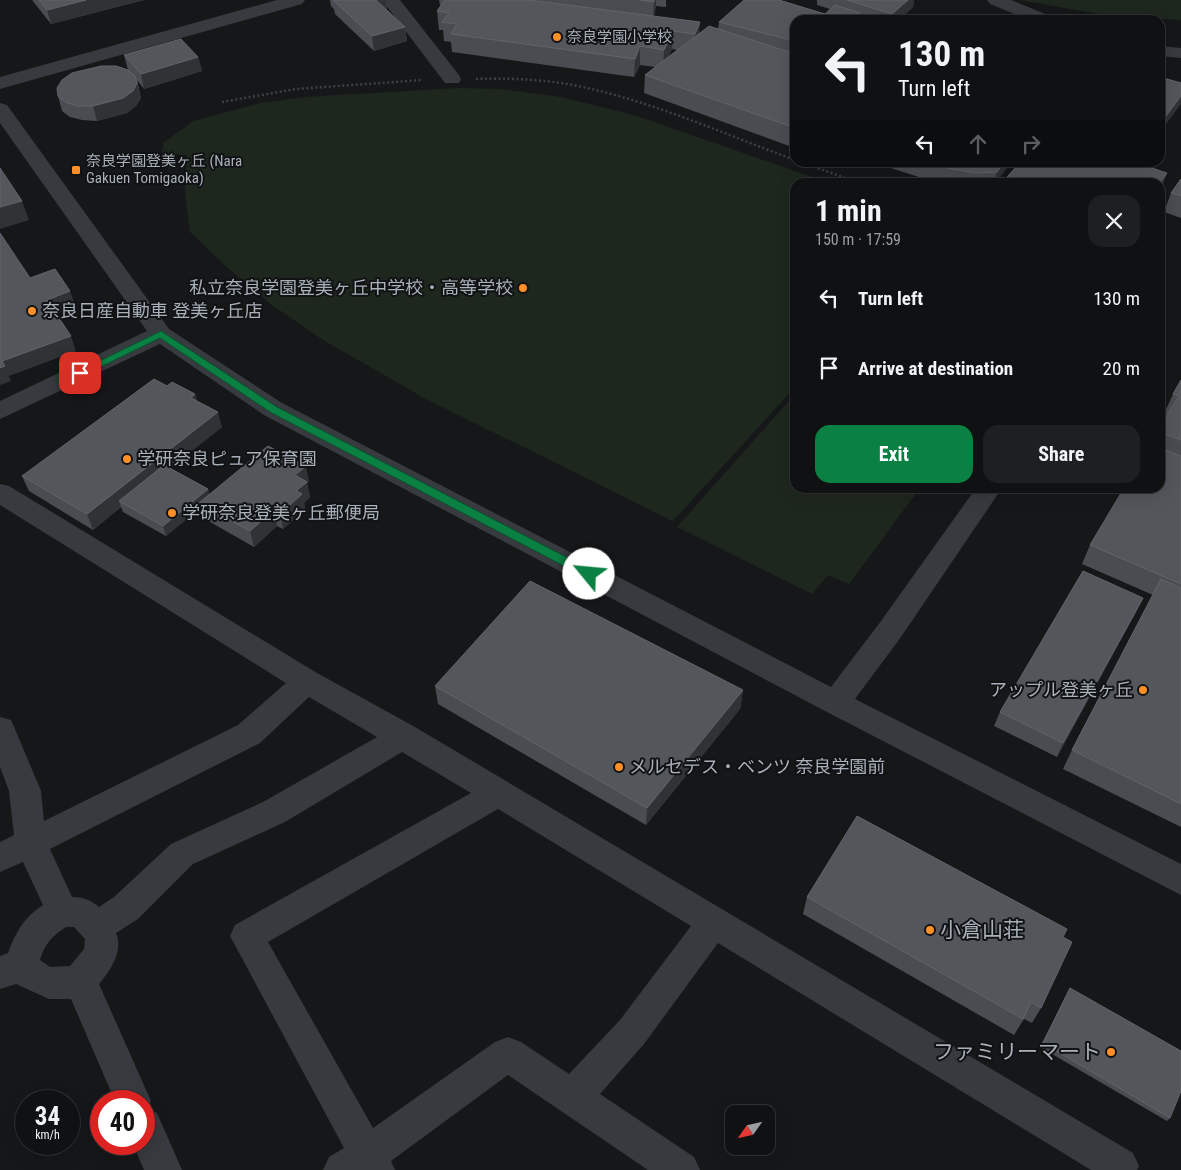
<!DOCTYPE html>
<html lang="en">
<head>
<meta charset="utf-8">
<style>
	:root { --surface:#101113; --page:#1e1f21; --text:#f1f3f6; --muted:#9c9da0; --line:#303133; --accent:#0b8043 }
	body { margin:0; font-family:"Roboto Condensed","Noto Sans JP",sans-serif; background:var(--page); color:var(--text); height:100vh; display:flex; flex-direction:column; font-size:19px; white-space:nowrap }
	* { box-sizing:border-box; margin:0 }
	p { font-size:16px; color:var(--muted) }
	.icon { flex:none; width:28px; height:28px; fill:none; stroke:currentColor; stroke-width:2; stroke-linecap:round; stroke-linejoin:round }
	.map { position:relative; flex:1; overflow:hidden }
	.details { position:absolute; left:790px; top:178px; width:375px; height:315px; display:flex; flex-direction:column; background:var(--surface); border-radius:15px; box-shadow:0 5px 20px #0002,0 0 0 1px var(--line) }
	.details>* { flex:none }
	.banner { position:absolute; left:790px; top:15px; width:375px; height:152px; border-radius:15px; box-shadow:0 5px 20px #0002,0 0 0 1px var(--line); background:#101113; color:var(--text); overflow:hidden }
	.needle { width:32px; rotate:236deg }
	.buttons { position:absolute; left:725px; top:1105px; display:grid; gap:10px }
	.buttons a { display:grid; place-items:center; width:50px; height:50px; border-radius:10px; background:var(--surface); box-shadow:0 5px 20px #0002,0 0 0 1px var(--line); font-size:25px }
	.speed { position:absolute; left:15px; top:1090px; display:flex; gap:10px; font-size:25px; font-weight:700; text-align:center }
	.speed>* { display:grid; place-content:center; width:65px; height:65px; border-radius:50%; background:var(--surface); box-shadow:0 5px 20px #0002,0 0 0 1px var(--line); line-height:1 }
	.speed small { font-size:12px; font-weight:400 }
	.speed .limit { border:8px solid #d22; background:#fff; color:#111 }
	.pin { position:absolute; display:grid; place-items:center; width:42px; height:42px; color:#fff; margin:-21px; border-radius:10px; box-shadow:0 2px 8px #0006 }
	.me { position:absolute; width:55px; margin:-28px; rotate:298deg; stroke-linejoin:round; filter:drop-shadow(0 0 4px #0008) }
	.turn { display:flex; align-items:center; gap:18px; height:105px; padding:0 25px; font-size:22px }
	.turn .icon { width:65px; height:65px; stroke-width:2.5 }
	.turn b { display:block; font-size:35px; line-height:42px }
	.lanes { display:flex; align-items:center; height:48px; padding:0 25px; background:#0003; justify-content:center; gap:25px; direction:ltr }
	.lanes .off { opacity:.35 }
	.round { display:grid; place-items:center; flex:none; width:52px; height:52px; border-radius:15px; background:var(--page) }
	.overview { display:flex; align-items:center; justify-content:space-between; height:85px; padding:0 25px }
	h1 { font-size:30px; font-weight:700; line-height:38px }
	.cta { display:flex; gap:10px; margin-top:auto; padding:10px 25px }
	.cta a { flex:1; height:58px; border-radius:15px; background:var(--accent); color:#fff; font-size:20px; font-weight:700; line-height:58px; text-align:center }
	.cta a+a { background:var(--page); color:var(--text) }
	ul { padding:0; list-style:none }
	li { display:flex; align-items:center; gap:15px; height:70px; padding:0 25px }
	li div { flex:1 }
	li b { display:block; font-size:19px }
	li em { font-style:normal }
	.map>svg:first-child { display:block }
</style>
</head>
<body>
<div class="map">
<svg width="1181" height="1170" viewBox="0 0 1181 1170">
	<rect width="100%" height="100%" fill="#161719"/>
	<path fill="#1e271e" d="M1019 0H1181V20L1110 16Z
		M458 88 500 89 561 97 634 115 827 182H795V387L673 521 426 399 323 340 272 305 230 270 190 232 185 195 187 155 162 154 163 143 193 121 261 103 305 97Z
		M795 394V488H920L849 584 828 575 812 594 677 527Z"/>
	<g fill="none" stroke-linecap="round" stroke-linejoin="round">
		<path stroke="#3d4145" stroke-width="2.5" stroke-dasharray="2 2.5" stroke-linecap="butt" d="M476 79C506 78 537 79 567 84 646 98 721 133 795 160
			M222 102 296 89 422 80
			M801 162 856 182"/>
		<path fill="#373a3e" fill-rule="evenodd" d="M277 0H305L302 4 0 89V77Z
			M382 0H400L459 75 461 79 459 83H445Z
			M987 0H1011L1050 16 1053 20H1029L990 4Z
			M1160 46 1181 48V58L1160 56Z
			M0 103 7 105 169 329 282 403 831 687 881 621 976 488H1002L901 637 855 699 1181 864V895L825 711 264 415 160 344 0 419V401L147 331 0 123Z
			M0 484 9 486 317 673 415 727 1133 1153 1139 1166 1137 1170H1091L718 943 644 1044 600 1094 694 1157 700 1170H648L508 1075 391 1161 395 1170H323L329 1157 344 1148 230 936 235 925 471 793 402 752 285 822 193 864 138 919 116 933C124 951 110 971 99 984L151 1101 148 1109 157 1113 182 1170H144L133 1144H144V1101H115L71 999H49L16 984 0 989V956L8 953C15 933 24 917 43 905L23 862 0 872V842L14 835 9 791 0 767V717L11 720 15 729 41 791 44 821 238 725 286 683 0 505ZM309 697 377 737 263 802 171 844 114 897 99 907C91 900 83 897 72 897L50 849 260 743ZM498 809 691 926 620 1020 569 1074 521 1042 508 1037 495 1042 373 1128 268 942ZM66 927H74L85 939 84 949 70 966 50 967 40 960C44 945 52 936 66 927Z"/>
	</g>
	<path fill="#494c51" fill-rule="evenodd" d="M32 0H144L51 24Z
		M330 0H386L387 9 386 10 405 27 407 41 374 51 335 14 334 9 331 6Z
		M439 0H666V7L656 6 654 16 699 33 718 29 719 22 825 14 830 9 817 5V0H914L913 7 899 20H864L859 19V20H795V144L792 147 644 93 645 75 655 67 640 65 634 77 452 52 451 42 444 41 443 30H439L437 11 441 5H440ZM672 49 677 50 669 56Z
		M124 55 198 57 202 71 144 89 137 80 141 98 136 106 127 113 97 121 82 120 70 117 62 111 58 96 128 70Z
		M880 162H1011L996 182H941L928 180 891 168Z
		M1181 179V218L1164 212 1171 193Z
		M1181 380V827L1063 769 1072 750 1153 595 1082 564 1090 545 1160 488V427L1167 415 1164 414 1173 394Z
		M167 386 195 394 197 401 222 427 170 468 208 489 209 494 309 481 307 483 310 497 304 503 305 509 283 529 277 526 254 547 203 518 200 508 166 536 123 512 121 507 93 530 29 491 22 476Z
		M1143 598 1136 612 1057 757 994 726 1000 712Z
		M435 686 743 690 740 709 646 825 438 704Z
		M807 897 1063 937 1041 1008 1032 1023 1024 1019 1014 1035 803 914Z
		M1070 988 1170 1118 1167 1121 1040 1047Z"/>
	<path fill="#303336" d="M86 0H144L51 24 47 10Z
		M374 0H386L387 9 376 12Z
		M654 0H656V6L653 20Z
		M908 0H914L913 7 899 20H891L892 14Z
		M860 13 859 20H851Z
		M700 22 699 41 694 52 695 34Z
		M405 27 407 41 374 51 372 36Z
		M673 31 672 49 663 68 664 50Z
		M640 46V65L634 77 635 59Z
		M198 57 202 71 144 89 141 74Z
		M135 76 141 98 136 106 127 113 97 121 93 106Z
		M1181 96V104L1160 132V124Z
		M795 127V144L792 147Z
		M1004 162 1011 163 996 182H994L997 172Z
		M1167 173 1160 193V183Z
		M22 201 29 220 0 229V207Z
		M70 291 76 307 52 315 47 300Z
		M71 336 76 351 9 376 11 381 0 385V368L2 361Z
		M195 394 199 410 191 398Z
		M218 412 222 427 125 504 119 501 121 507 93 530 87 514Z
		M306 466 309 481 307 483 310 497 304 503 305 509 283 529 280 514 296 491 295 475Z
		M208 489 211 499 199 503 200 508 166 536 163 526Z
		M274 510 277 526 254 547 250 531Z
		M1143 598 1136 612 1057 757 1063 743Z
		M743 690 740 709 646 825 647 808Z"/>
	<path fill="#53575c" stroke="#61656b" d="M39 0H86L47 10Z
		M333 0H376L405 27 372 36Z
		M445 0H528L700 22 695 34 673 31 664 50 640 46 635 59 451 34 457 24 442 22 449 13 437 11Z
		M640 0H654V2Z
		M744 0H779L825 14 835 5 860 13 851 20H795V41L719 22Z
		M847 0H908L892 14Z
		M709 26 795 54V128L645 75Z
		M181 39 198 57 141 74 124 55Z
		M101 66H116L128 70 135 76 137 83 133 91 123 98 93 106H77L65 102 58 96 57 88 62 80 72 73Z
		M1160 77 1181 83V96L1160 124Z
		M923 162H1004L997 172 975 173 931 165Z
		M1020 162H1134L1167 173 1160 183 1003 182Z
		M0 168 22 201 0 207Z
		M1181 179V196L1171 193Z
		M0 233 30 278 55 269 70 291 47 300 71 336 2 361 5 366 0 368Z
		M154 379 167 386 172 382 195 394 191 398 218 412 87 514 22 476Z
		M1181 380V440L1160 432V427L1179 396 1173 394Z
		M268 446 306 466 295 475 307 482 296 491 302 494 280 514 274 510 250 531 199 503Z
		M1160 448 1181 456V584L1090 545 1124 488H1160Z
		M164 465 208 489 163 526 119 501Z
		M1083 571 1143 598 1063 743 1000 712Z
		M1161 579 1181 588V804L1072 750Z
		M530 581 743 690 647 808 435 686Z
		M857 816 1067 929 1063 937 1072 942 1041 1008 1031 1002 1023 1019 807 897Z
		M1070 988 1181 1051V1091L1170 1118 1043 1043Z"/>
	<path fill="#0b8043" stroke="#07532c" d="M161 331 277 407 593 571V577H585L270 412 160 338 84 375 80 376 75 373Z"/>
	<g fill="#fe902a" stroke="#111214" stroke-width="2">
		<circle cx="557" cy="37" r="5"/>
		<rect x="71" y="165" width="10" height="10" rx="2.5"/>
		<circle cx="523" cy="288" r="5"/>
		<circle cx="32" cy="311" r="5"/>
		<circle cx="127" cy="459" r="5"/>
		<circle cx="172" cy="513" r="5"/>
		<circle cx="1143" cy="690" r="5"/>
		<circle cx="619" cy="767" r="5"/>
		<circle cx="930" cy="930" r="5"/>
		<circle cx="1111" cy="1052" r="5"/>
	</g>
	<g text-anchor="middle" stroke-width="4" stroke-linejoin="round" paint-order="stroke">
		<g font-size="15" fill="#a8b0ba" stroke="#111214" text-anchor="start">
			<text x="567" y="42">奈良学園小学校</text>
			<text x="86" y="166">奈良学園登美ヶ丘 (Nara<tspan x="86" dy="17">Gakuen Tomigaoka)</tspan></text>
		</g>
		<g font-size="18" fill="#a8b0ba" stroke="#111214" text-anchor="start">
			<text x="513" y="294" text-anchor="end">私立奈良学園登美ヶ丘中学校・高等学校</text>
			<text x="42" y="317">奈良日産自動車 登美ヶ丘店</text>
			<text x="137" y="465">学研奈良ピュア保育園</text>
			<text x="182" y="519">学研奈良登美ヶ丘郵便局</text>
			<text x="1133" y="696" text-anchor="end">アップル登美ヶ丘</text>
			<text x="629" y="773">メルセデス・ベンツ 奈良学園前</text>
		</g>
		<g font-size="21" fill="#a8b0ba" stroke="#111214" text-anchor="start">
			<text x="940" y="937">小倉山荘</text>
			<text x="1101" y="1059" text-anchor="end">ファミリーマート</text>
		</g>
	</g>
</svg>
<div class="buttons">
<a><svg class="needle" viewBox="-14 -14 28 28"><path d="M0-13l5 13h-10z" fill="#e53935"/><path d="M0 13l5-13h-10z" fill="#9c9da0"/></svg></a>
</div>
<div class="speed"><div>34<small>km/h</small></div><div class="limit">40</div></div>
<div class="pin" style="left:80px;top:373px;background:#d93025"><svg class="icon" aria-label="arrive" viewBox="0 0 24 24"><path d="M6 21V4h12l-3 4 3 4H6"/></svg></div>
<svg class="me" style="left:589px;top:574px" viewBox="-20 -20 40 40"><circle r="19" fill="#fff"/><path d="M0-13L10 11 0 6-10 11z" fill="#0b8043"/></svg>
<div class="banner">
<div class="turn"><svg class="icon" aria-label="left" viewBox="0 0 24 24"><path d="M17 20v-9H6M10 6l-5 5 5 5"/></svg><div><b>130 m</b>Turn left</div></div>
<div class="lanes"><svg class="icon" aria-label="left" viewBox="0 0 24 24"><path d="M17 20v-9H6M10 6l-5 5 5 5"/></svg><svg class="icon off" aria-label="ahead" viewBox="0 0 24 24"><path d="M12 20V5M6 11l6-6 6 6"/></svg><svg class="icon off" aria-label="right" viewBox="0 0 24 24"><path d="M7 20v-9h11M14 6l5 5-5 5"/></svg></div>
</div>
<section class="details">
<div class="overview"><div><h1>1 min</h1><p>150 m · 17:59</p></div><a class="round"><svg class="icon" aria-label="close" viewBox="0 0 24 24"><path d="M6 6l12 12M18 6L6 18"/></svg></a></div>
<ul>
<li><svg class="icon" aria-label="left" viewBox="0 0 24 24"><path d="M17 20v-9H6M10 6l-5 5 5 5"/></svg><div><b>Turn left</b></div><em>130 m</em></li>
<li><svg class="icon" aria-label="arrive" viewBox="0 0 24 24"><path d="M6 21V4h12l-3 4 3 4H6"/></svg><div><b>Arrive at destination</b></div><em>20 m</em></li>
</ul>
<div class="cta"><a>Exit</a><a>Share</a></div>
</section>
</div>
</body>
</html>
